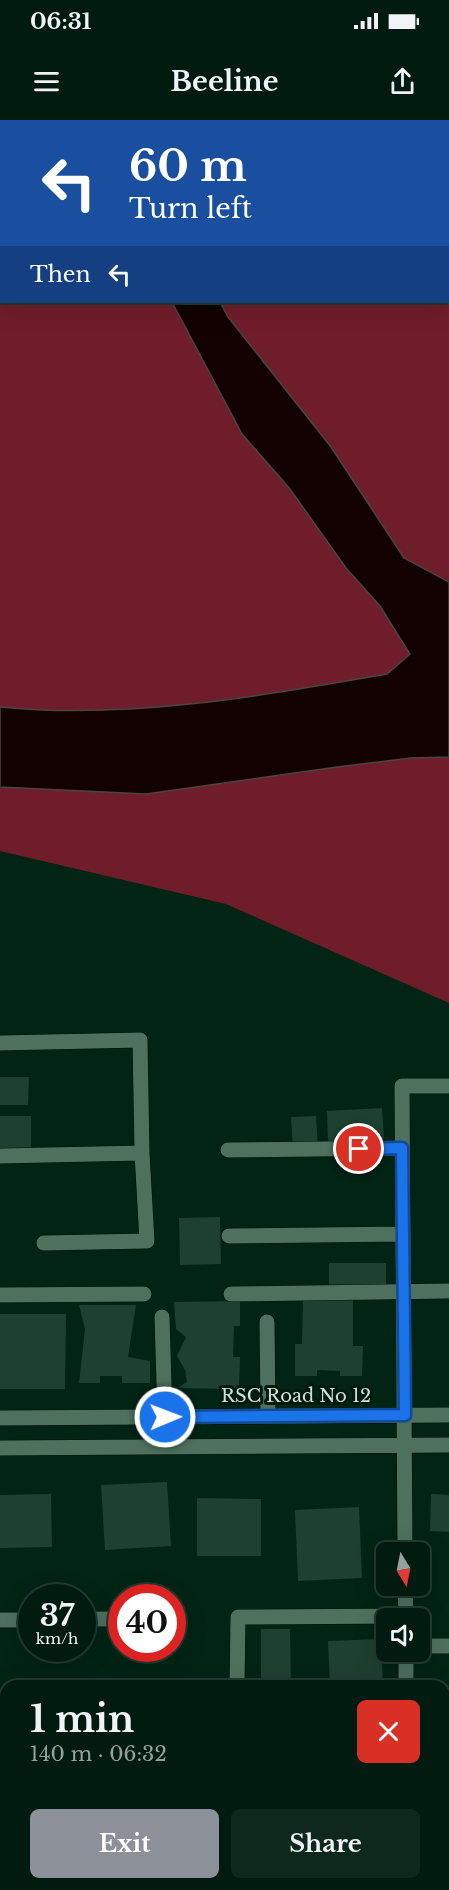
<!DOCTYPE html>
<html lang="en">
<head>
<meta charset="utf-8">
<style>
	:root { --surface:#011b10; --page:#0f281e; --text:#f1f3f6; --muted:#96a19f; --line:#233930; --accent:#8c9099 }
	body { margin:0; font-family:"Libre Baskerville",serif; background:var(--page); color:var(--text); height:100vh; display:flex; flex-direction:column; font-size:22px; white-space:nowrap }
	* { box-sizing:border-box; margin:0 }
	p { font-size:20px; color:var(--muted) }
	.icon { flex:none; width:33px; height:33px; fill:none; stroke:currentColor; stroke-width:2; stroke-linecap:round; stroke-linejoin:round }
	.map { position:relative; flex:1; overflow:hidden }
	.panel { position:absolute; left:0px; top:1560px; width:450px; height:210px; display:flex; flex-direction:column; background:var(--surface); border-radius:18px 18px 0 0; box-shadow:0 6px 24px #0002,0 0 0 2px var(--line) }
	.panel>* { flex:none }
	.top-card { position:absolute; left:0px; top:0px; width:450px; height:183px; box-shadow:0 6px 24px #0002,0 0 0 2px var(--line); background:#1a4fa0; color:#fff; overflow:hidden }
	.needle { width:39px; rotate:170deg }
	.tools { position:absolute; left:376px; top:1422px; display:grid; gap:12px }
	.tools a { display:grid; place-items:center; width:54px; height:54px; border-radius:9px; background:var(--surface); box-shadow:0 6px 24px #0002,0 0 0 2px var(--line); font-size:30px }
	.speed { position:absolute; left:18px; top:1464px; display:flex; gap:12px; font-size:30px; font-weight:700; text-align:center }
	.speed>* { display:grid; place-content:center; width:78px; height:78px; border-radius:50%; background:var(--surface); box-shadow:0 6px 24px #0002,0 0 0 2px var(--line); line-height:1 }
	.speed small { font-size:15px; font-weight:400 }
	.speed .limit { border:9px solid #d22; background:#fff; color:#111 }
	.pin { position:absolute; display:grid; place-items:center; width:51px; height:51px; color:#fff; margin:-26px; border:3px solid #fff; border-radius:50%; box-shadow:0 2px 6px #0007 }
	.me { position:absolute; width:66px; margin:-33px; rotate:89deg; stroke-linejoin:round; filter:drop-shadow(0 0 4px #0008) }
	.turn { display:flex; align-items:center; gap:21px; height:126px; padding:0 30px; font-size:27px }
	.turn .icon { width:78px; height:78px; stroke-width:2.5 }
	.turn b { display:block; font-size:42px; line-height:51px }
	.then { display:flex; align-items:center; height:57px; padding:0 30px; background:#0003; gap:12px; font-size:22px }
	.round { display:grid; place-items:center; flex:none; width:63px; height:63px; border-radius:9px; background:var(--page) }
	.overview { display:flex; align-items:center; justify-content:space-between; height:102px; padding:0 30px }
	h1 { font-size:36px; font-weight:800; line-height:45px }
	.cta { display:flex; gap:12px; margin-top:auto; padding:12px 30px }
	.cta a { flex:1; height:69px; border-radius:9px; background:var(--accent); color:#fff; font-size:24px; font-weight:800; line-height:69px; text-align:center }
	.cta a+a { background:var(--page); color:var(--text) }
	.status { display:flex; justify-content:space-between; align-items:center; height:42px; padding:0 30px; background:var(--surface); direction:ltr }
	.status svg { height:16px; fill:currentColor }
	header { display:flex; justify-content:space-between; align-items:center; height:78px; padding:0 30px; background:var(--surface); font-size:27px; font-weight:800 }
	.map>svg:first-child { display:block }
</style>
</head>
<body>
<div class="status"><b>06:31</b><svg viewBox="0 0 49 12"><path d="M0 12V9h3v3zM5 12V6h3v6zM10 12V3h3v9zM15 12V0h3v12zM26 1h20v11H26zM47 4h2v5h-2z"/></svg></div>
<header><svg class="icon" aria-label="menu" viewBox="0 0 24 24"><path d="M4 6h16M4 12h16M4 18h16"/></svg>Beeline<svg class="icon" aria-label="share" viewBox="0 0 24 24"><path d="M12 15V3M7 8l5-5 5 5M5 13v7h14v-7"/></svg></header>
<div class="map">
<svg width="449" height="1770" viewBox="0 0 449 1770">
	<rect width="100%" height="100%" fill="#012415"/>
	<path fill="#701d2b" d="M0 0H449V462L404 438 331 327 228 197 220 182H448V2H2V182H172L242 314 290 369 346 448 380 486 410 534 387 554C260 576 129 600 0 587Z
		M449 637V883L226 784 0 731V667L146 674 337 647 411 638Z"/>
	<path fill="#130001" stroke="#4b4441" stroke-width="1.5" d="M172 182H220L228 197 331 327 404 438 449 462V637L411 638 337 647 146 674 0 667V587C129 600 260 576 387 554L410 534 380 486 346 448 290 369 242 314Z"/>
	<path fill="#1e4030" d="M0 957H29L28 985H0Z
		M382 988 384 1019 328 1022 327 991Z
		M0 996H31V1034L0 1033Z
		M316 996 318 1028 293 1029 291 997Z
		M220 1097 221 1144 180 1145 179 1098Z
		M329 1143H386V1168H329Z
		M303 1179H353V1226H363L362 1256H340V1251L317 1250V1256H295V1224H302Z
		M240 1181V1206H234L233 1237H240L239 1269 177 1268 187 1262 185 1250 177 1236 186 1217 176 1209 174 1182Z
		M79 1185H136L128 1237 150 1241V1263H122V1256H100V1263H79L85 1209Z
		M0 1194H66L65 1269H0Z
		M167 1362 171 1426 105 1430 101 1365Z
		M51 1374 52 1427 0 1428V1375Z
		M431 1374 449 1375V1412L430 1411Z
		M197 1378 261 1379V1436H197Z
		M359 1387 362 1458 298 1461 295 1390Z
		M261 1509H290L291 1566H261Z
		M381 1519 383 1566H330L328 1521Z
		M444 1734H449V1769L423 1770V1764H444Z"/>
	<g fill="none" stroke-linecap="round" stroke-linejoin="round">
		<defs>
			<path id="minor" d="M0 923 140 920 142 1033 147 1121 44 1123
				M228 1030 402 1028
				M0 1036 142 1033
				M229 1116 403 1114
				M231 1174 449 1171
				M0 1175 144 1174
				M162 1197 165 1297
				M267 1202 268 1296
				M0 1298 449 1295
				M0 1328 449 1325
				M405 1432 402 966H449
				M405 1466 406 1498
				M82 1499H122
				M0 1500H32
				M420 1526H449
				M406 1532V1566
				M237 1566 238 1497 405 1496
				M0 1599H6
				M444 1620H449
				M0 1699H6
				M444 1718 449 1717
				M150 1764V1770
				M407 1764V1770"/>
		</defs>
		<use href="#minor" stroke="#000c04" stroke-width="16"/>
		<use href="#minor" stroke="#4e715e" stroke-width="15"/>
	</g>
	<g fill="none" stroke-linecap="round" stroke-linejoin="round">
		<defs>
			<path id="route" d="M165 1297 405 1295 402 1028 359 1029"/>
		</defs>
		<use href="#route" stroke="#114b97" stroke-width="15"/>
		<use href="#route" stroke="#1a73e8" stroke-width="10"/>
	</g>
	<g text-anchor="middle" stroke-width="6" stroke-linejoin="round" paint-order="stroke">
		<g font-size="18" fill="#cfe2d7" stroke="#01190e">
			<text x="296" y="1282">RSC Road No 12</text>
		</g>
	</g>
</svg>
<div class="tools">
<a><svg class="needle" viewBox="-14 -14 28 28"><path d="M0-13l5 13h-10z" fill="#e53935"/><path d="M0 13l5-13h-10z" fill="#96a19f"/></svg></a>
<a><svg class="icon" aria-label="sound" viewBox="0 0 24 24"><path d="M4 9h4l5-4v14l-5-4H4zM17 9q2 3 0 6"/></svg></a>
</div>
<div class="speed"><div>37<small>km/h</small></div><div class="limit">40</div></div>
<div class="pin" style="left:359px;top:1029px;background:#d93025"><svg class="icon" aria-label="arrive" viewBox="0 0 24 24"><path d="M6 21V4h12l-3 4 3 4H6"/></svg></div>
<svg class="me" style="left:165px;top:1297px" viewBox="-20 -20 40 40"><circle r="17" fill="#1a73e8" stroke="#fff" stroke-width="3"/><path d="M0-11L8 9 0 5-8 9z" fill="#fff"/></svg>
<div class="top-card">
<div class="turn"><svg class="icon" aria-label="left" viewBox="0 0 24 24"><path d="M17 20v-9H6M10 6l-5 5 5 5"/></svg><div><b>60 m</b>Turn left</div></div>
<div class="then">Then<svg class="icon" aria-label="left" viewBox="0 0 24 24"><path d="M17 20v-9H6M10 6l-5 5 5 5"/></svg></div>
</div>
<section class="panel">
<div class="overview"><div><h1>1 min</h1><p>140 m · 06:32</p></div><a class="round" style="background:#d93025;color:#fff"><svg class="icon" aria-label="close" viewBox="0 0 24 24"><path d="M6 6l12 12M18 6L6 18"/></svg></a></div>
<div class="cta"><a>Exit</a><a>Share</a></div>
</section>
</div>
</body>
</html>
